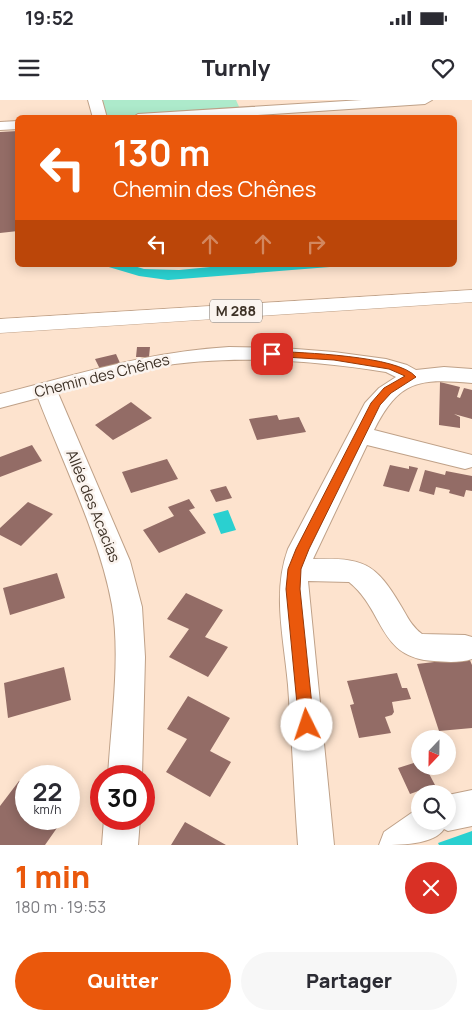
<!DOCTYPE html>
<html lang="fr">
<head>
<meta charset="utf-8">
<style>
	:root { --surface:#fff; --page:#f7f7f7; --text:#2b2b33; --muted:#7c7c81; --accent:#ea580c }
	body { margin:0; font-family:Manrope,sans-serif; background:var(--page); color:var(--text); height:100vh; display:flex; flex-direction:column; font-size:19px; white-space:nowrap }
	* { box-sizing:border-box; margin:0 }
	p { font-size:16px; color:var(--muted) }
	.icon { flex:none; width:28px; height:28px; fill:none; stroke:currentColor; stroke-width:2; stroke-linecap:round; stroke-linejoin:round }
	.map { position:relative; height:745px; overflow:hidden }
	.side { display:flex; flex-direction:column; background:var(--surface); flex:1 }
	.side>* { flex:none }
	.guide { position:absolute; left:15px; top:15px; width:442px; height:152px; border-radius:8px; box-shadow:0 2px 12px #0003; background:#ea580c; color:#fff; overflow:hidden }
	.needle { width:32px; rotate:202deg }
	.fabs { position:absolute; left:411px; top:630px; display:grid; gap:10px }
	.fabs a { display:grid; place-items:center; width:45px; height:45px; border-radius:50%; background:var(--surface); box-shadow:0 2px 12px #0003; font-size:25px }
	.speed { position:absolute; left:15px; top:665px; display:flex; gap:10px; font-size:25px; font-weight:700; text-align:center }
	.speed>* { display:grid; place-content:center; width:65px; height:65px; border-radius:50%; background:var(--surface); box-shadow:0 2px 12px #0003; line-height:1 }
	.speed small { font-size:12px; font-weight:400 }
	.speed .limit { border:8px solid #d22; background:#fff; color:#111 }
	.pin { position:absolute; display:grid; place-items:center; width:42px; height:42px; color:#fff; margin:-21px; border-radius:10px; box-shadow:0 2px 8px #0006 }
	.me { position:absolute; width:55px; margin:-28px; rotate:356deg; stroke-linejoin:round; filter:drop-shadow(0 0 4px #0008) }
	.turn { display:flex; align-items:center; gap:18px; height:105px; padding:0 15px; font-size:22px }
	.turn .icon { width:65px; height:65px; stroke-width:2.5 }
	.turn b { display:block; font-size:35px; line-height:42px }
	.lanes { display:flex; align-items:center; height:48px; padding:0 15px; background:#0003; justify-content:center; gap:25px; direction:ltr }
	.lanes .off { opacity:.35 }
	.round { display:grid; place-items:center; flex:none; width:52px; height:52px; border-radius:26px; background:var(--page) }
	.overview { display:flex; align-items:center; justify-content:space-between; height:85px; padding:0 15px }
	h1 { font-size:30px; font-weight:800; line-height:38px; color:var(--accent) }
	.action { display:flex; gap:10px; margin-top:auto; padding:10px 15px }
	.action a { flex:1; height:58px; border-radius:30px; background:var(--accent); color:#fff; font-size:20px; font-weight:800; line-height:58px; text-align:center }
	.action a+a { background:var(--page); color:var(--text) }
	.status { display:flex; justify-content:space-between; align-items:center; height:35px; padding:0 25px; background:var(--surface); direction:ltr }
	.status svg { height:14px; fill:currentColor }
	header { display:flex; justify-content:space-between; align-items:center; height:65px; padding:0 15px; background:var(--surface); font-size:22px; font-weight:800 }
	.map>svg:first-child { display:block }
</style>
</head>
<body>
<div class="status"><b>19:52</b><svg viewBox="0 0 49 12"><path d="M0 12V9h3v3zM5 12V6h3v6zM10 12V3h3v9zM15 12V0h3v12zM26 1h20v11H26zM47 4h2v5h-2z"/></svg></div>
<header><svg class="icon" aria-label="menu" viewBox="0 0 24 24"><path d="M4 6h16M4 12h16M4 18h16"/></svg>Turnly<svg class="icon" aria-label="heart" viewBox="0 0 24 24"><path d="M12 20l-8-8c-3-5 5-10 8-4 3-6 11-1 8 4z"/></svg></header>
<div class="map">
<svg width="472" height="745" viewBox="0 0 472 745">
	<rect width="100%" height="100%" fill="#fde3ce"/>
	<path fill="#adeacb" d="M102 0H236L240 9 106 17Z"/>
	<path fill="#2ad0d0" d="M102 165H131L144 169 179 170 231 165H355L168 180 139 176Z
		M228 410 236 430 221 434 213 414Z
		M472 731V745H439L438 743Z"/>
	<path fill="#936c66" d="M18 31V131L0 133V32Z
		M137 247H150L149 257H136Z
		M116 254 120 263 100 269 95 259Z
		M440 282 460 287 457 297 460 298 464 288 472 290V319L454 314 460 317V328L439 325Z
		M131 302 152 318 113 340 95 325Z
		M277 315 279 320 299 317 306 332 257 340 249 319Z
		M32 345 42 361 0 377V357Z
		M167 359 178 379 131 393 122 372Z
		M390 365 409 369V366L418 368 409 392 383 386Z
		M425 370 445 375 446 371 472 376V391L466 390 464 397 449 393 450 390 436 387 434 395 419 391Z
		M226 386 232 398 216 402 210 390Z
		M189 399 195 408 189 410 206 433 159 453 143 430 174 416 168 407Z
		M28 402 53 414 21 446 0 435V428Z
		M57 473 65 498 10 515 3 488Z
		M186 493 223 510 205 537 228 547 208 577 169 557 189 529 167 519Z
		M469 558 472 565V628L439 631 417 564Z
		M64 567 71 600 8 618 4 583Z
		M397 573 402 588H407L411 599 392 602 394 612 392 615 385 617 391 633 359 638 350 605 354 604 347 581Z
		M188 596 230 618 210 651 231 662 210 697 166 672 187 639 167 629Z
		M420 661V666H425L435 685 410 694 398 668Z
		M19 681 26 685V719H47L59 725 45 745H0V706Z
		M185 722 226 745H171Z"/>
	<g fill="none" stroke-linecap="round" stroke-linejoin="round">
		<defs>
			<path id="minor" d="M88 0H102L107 18H93Z
				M362 0H432L425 4 211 18H132L138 14Z
				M18 21V29L0 30V22Z
				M229 247 283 248 334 252 386 259 407 265 416 270 444 267 472 269V283C419 278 399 280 374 330L472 355V367L465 369 367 345 313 459C363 458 375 462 401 506 407 516 412 527 422 534L465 535 472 537V559C460 563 446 562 434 561 378 558 385 511 349 482L308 481 334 745H298C294 692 292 638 288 585 284 539 272 493 288 449L365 303 379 288 396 277 386 272C309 260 231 254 154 267 121 273 89 283 58 293L130 461 142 507 145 557 142 676H108C111 624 121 556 112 505 100 438 63 363 38 298L0 308V294C80 274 145 252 229 247Z
				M472 690V726L448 731 444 729C434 745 399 745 379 745L384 732 420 707V721H448V695Z
				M104 719H140L138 745H102Z"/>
			<path id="highway" d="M472 190V202L0 233V219Z"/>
		</defs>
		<use href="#minor" stroke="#bfa188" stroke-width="2"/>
		<use href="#highway" stroke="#bfa188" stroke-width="1"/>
		<use href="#minor" fill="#fff" fill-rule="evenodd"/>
		<use href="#highway" fill="#fff" fill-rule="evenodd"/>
	</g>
	<path fill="#ea580c" stroke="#983908" d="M272 251C301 253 398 255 416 277L391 293 380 305 309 449 301 469 300 489 314 625 312 630 307 632 302 630 299 625 286 489 288 469 296 449 371 303 384 288 405 276 389 269 334 260 268 256V252Z"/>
	<g text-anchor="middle" stroke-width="5" stroke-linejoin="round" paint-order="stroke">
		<rect fill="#fbf4ef" stroke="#766c62" stroke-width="1" x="210" y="199.5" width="52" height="23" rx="4"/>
		<g font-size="14" font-weight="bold" fill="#3d3126">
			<text x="236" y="216">M 288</text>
		</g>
		<g font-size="15" fill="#3d3126" stroke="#fbf4ef">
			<text transform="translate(102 276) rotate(-14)" y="5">Chemin des Chênes</text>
			<text transform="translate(93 406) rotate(68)" y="5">Allée des Acacias</text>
		</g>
	</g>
</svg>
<div class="fabs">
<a><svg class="needle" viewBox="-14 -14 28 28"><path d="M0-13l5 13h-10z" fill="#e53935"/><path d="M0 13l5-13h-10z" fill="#7c7c81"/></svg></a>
<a><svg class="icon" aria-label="search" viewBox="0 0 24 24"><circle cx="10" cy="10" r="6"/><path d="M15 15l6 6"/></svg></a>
</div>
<div class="speed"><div>22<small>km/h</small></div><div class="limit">30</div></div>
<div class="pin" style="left:272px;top:254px;background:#d93025"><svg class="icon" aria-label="arrive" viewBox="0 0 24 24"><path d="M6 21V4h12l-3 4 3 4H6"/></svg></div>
<svg class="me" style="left:307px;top:625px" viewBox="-20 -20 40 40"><circle r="19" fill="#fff"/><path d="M0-13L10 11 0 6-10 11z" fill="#ea580c"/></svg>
<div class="guide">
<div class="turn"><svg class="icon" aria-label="left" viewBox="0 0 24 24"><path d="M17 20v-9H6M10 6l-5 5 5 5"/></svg><div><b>130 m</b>Chemin des Chênes</div></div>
<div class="lanes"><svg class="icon" aria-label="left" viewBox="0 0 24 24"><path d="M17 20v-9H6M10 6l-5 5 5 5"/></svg><svg class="icon off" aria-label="ahead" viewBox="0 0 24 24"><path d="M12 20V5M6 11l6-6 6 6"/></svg><svg class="icon off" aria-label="ahead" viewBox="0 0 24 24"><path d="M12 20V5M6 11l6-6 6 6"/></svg><svg class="icon off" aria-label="right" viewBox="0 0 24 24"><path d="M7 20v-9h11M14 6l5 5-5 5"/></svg></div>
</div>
</div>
<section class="side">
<div class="overview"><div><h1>1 min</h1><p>180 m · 19:53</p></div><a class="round" style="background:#d93025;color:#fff"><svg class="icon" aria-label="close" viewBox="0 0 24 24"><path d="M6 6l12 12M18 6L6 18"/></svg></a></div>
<div class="action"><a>Quitter</a><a>Partager</a></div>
</section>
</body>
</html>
